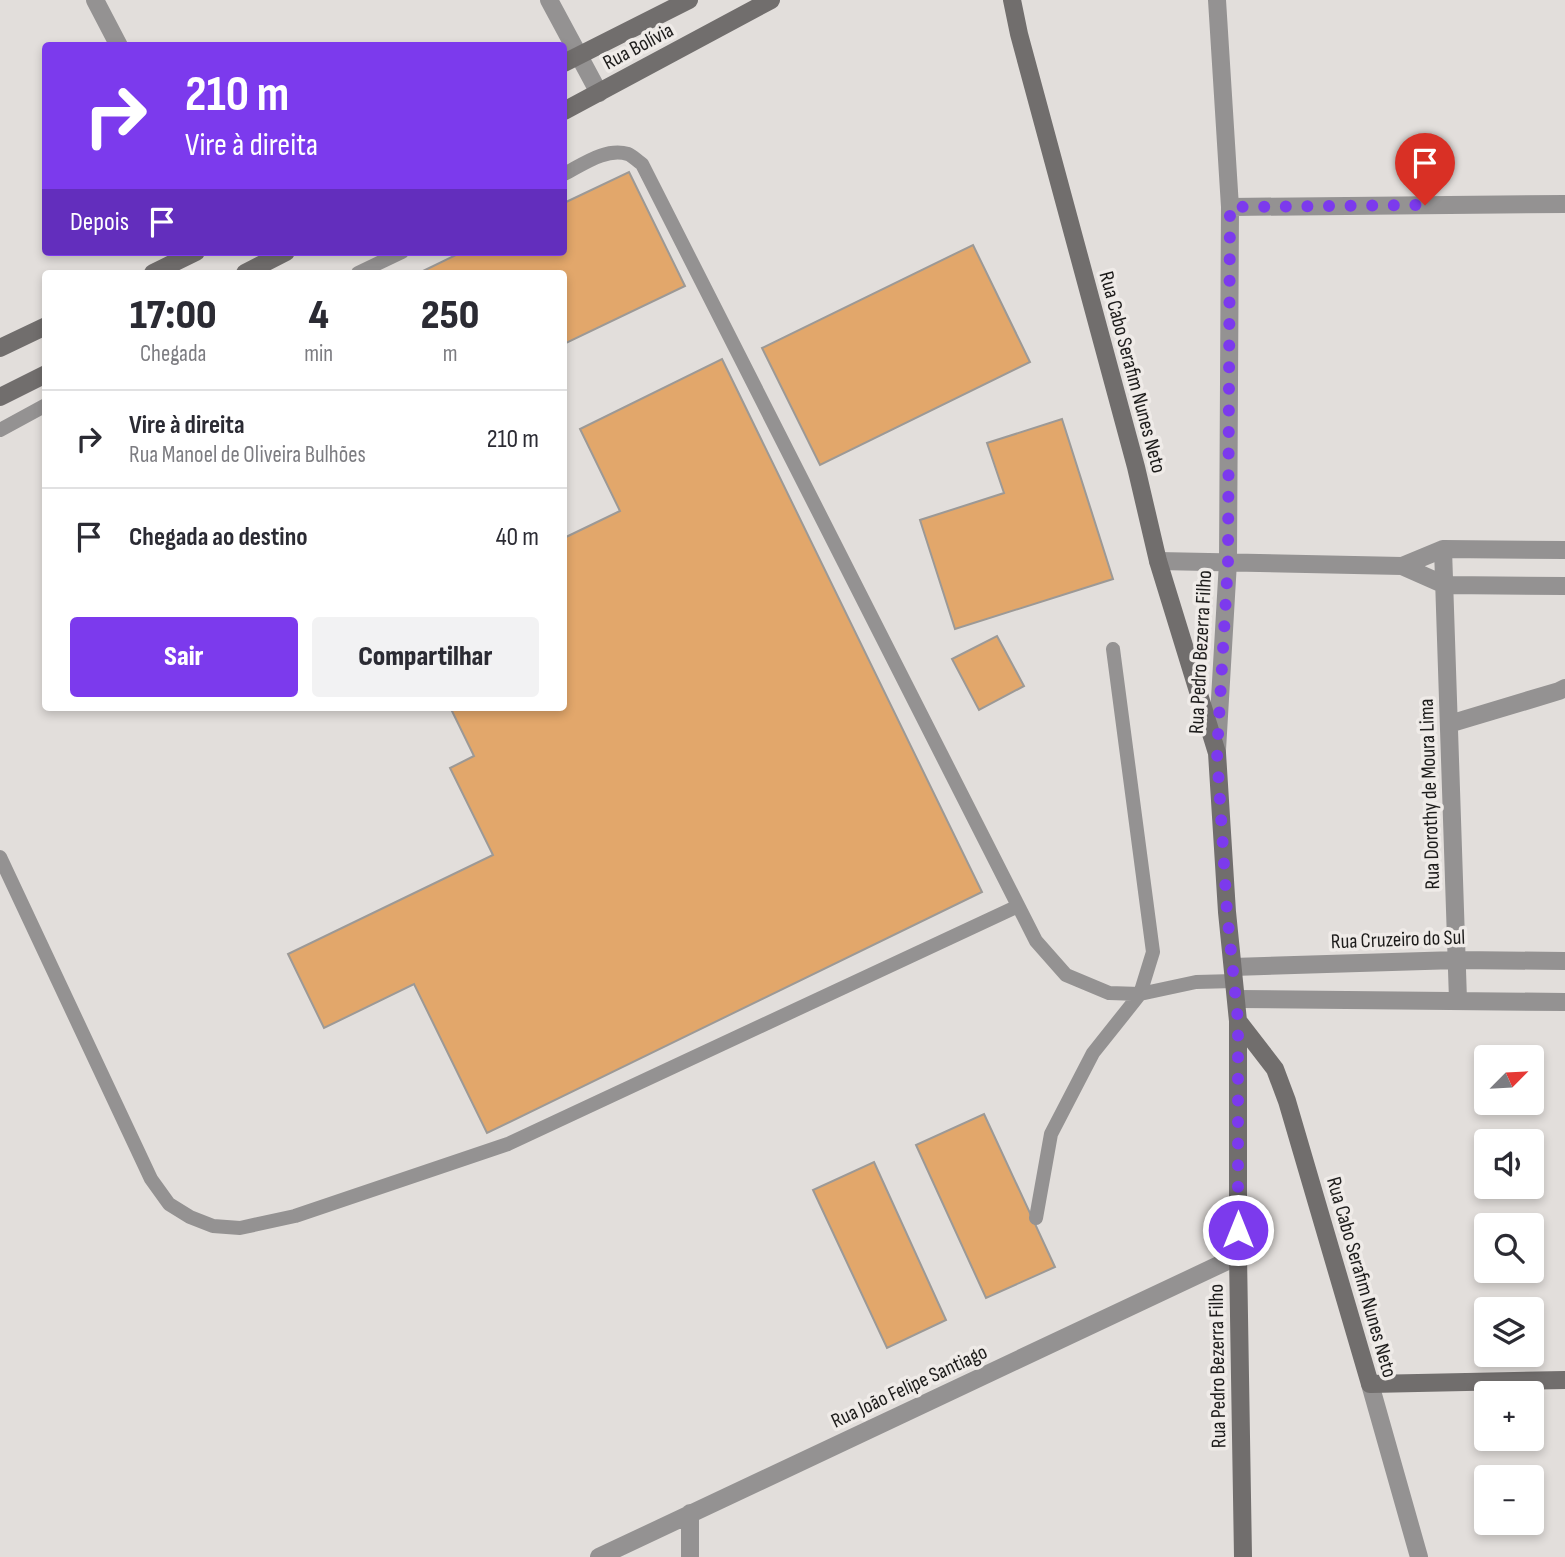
<!DOCTYPE html>
<html lang="pt">
<head>
<meta charset="utf-8">
<style>
	:root { --surface:#fff; --page:#f2f2f3; --text:#2b2b33; --muted:#7c7c81; --line:#e1e1e2; --accent:#7c3aed }
	body { margin:0; font-family:"Sofia Sans Condensed",sans-serif; background:var(--page); color:var(--text); height:100vh; display:flex; flex-direction:column; font-size:26px; white-space:nowrap }
	* { box-sizing:border-box; margin:0 }
	p { font-size:23px; color:var(--muted) }
	.icon { flex:none; width:38px; height:38px; fill:none; stroke:currentColor; stroke-width:2; stroke-linecap:round; stroke-linejoin:round }
	.map { position:relative; flex:1; overflow:hidden }
	.drawer { position:absolute; left:42px; top:270px; width:525px; height:441px; display:flex; flex-direction:column; background:var(--surface); border-radius:7px; box-shadow:0 4px 10px #0003 }
	.drawer>* { flex:none }
	.guide { position:absolute; left:42px; top:42px; width:525px; height:214px; border-radius:7px; box-shadow:0 4px 10px #0003; background:#7c3aed; color:#fff; overflow:hidden }
	.needle { width:46px; rotate:66deg }
	.fabs { position:absolute; left:1474px; top:1045px; display:grid; gap:14px }
	.fabs a { display:grid; place-items:center; width:70px; height:70px; border-radius:7px; background:var(--surface); box-shadow:0 4px 10px #0003; font-size:35px }
	.pin { position:absolute; display:grid; place-items:center; width:60px; height:60px; color:#fff; margin:-72px -30px; border-radius:50% 50% 50% 0; rotate:-45deg; box-shadow:0 0 7px #0007 }
	.pin .icon { rotate:45deg }
	.me { position:absolute; width:77px; margin:-38px; rotate:0deg; stroke-linejoin:round; filter:drop-shadow(0 0 5px #0008) }
	.turn { display:flex; align-items:center; gap:24px; height:147px; padding:0 28px; font-size:32px }
	.turn .icon { width:91px; height:91px; stroke-width:2.5 }
	.turn b { display:block; font-size:49px; line-height:60px }
	.then { display:flex; align-items:center; height:66px; padding:0 28px; background:#0003; gap:14px; font-size:26px }
	.eta { display:flex; justify-content:space-evenly; align-items:center; height:119px; text-align:center }
	.eta b { font-size:42px; font-weight:800; line-height:49px }
	.primary-button { display:flex; gap:14px; margin-top:auto; padding:14px 28px }
	.primary-button a { flex:1; height:80px; border-radius:7px; background:var(--accent); color:#fff; font-size:28px; font-weight:800; line-height:80px; text-align:center }
	.primary-button a+a { background:var(--page); color:var(--text) }
	ul { padding:0; list-style:none }
	li { display:flex; align-items:center; gap:21px; height:98px; padding:0 28px; border-top:2px solid var(--line) }
	li div { flex:1 }
	li b { display:block; font-size:26px }
	li em { font-style:normal }
	.map>svg:first-child { display:block }
</style>
</head>
<body>
<div class="map">
<svg width="1565" height="1557" viewBox="0 0 1565 1557">
	<rect width="100%" height="100%" fill="#e2dedb"/>
	<path fill="#e2a76b" stroke="#9c9996" stroke-width="2" d="M629 172 685 286 564 344V273H419L462 252H564V203Z
		M973 245 1030 362 820 465 762 348Z
		M722 359 982 892 487 1133 414 984 324 1028 288 954 493 855 450 768 474 756 450 707H564V538L620 511 580 429Z
		M1062 419 1113 579 955 629 920 520 1004 493 987 443Z
		M997 636 1024 686 979 710 952 659Z
		M984 1114 1055 1267 986 1298 916 1145Z
		M874 1162 946 1320 887 1348 813 1190Z"/>
	<g fill="none" stroke-linecap="round" stroke-linejoin="round">
		<path stroke="#949292" stroke-width="14" d="M564 174C582 165 606 147 628 154 633 156 637 161 642 164L1036 941 1066 975 1109 993 1140 994 1196 982 1235 981
			M358 273 402 252
			M0 430 46 405
			M0 857 151 1179 169 1204 190 1217 213 1226 240 1228 295 1216 508 1144 1018 906
			M1036 1218 1051 1134 1093 1053 1140 994 1153 952 1113 649"/>
		<path stroke="#949292" stroke-width="18" d="M95 0 119 46
			M549 0 599 93
			M1217 0 1230 207 1228 562 1217 750
			M1230 207 1565 204
			M1443 549 1458 1000
			M1158 561 1402 566 1443 549 1565 550
			M1402 566 1445 585 1565 586
			M1449 724 1559 691 1565 688
			M1233 967 1457 960 1565 961
			M1237 999 1565 1002
			M1370 1384 1419 1557
			M599 1557 1238 1256
			M690 1557V1513"/>
		<path stroke="#716e6d" stroke-width="18" d="M1012 0 1019 34 1136 467 1158 561 1217 753 1227 912 1238 1021V1256L1243 1557
			M564 63 689 0
			M564 111 771 0
			M153 273 196 252
			M245 273 286 252
			M0 348 46 326
			M0 397 46 374
			M1238 1021 1275 1069 1287 1101 1370 1384 1565 1380"/>
	</g>
	<g fill="none" stroke-linecap="round" stroke-linejoin="round">
		<path stroke="#7c3aed" stroke-width="12" stroke-dasharray="0 21.6" d="M1238 1230V1021L1227 912 1217 753 1228 562 1230 207 1425 205"/>
	</g>
	<g text-anchor="middle" stroke-width="7" stroke-linejoin="round" paint-order="stroke">
		<g font-size="21" fill="#1d1c1b" stroke="#efebe8">
			<text transform="translate(638 46) rotate(-28)" y="7">Rua Bolívia</text>
			<text transform="translate(1133 372) rotate(75)" y="7">Rua Cabo Serafim Nunes Neto</text>
			<text transform="translate(1200 652) rotate(-87)" y="7">Rua Pedro Bezerra Filho</text>
			<text transform="translate(1429 794) rotate(-92)" y="7">Rua Dorothy de Moura Lima</text>
			<text transform="translate(1398 939) rotate(-2)" y="7">Rua Cruzeiro do Sul</text>
			<text transform="translate(1362 1277) rotate(74)" y="7">Rua Cabo Serafim Nunes Neto</text>
			<text transform="translate(1217 1366) rotate(-91)" y="7">Rua Pedro Bezerra Filho</text>
			<text transform="translate(909 1386) rotate(-25)" y="7">Rua João Felipe Santiago</text>
		</g>
	</g>
</svg>
<div class="fabs">
<a><svg class="needle" viewBox="-14 -14 28 28"><path d="M0-13l5 13h-10z" fill="#e53935"/><path d="M0 13l5-13h-10z" fill="#7c7c81"/></svg></a>
<a><svg class="icon" aria-label="sound" viewBox="0 0 24 24"><path d="M4 9h4l5-4v14l-5-4H4zM17 9q2 3 0 6"/></svg></a>
<a><svg class="icon" aria-label="search" viewBox="0 0 24 24"><circle cx="10" cy="10" r="6"/><path d="M15 15l6 6"/></svg></a>
<a><svg class="icon" aria-label="layers" viewBox="0 0 24 24"><path d="M12 4l9 5-9 5-9-5zM3 14l9 5 9-5"/></svg></a>
<a>+</a>
<a>−</a>
</div>
<div class="pin" style="left:1425px;top:205px;background:#d93025"><svg class="icon" aria-label="arrive" viewBox="0 0 24 24"><path d="M6 21V4h12l-3 4 3 4H6"/></svg></div>
<svg class="me" style="left:1238px;top:1230px" viewBox="-20 -20 40 40"><circle r="17" fill="#7c3aed" stroke="#fff" stroke-width="3"/><path d="M0-11L8 9 0 5-8 9z" fill="#fff"/></svg>
<div class="guide">
<div class="turn"><svg class="icon" aria-label="right" viewBox="0 0 24 24"><path d="M7 20v-9h11M14 6l5 5-5 5"/></svg><div><b>210 m</b>Vire à direita</div></div>
<div class="then">Depois<svg class="icon" aria-label="arrive" viewBox="0 0 24 24"><path d="M6 21V4h12l-3 4 3 4H6"/></svg></div>
</div>
<section class="drawer">
<div class="eta">
<div><b>17:00</b><p>Chegada</p></div>
<div><b>4</b><p>min</p></div>
<div><b>250</b><p>m</p></div>
</div>
<ul>
<li><svg class="icon" aria-label="right" viewBox="0 0 24 24"><path d="M7 20v-9h11M14 6l5 5-5 5"/></svg><div><b>Vire à direita</b><p>Rua Manoel de Oliveira Bulhões</p></div><em>210 m</em></li>
<li><svg class="icon" aria-label="arrive" viewBox="0 0 24 24"><path d="M6 21V4h12l-3 4 3 4H6"/></svg><div><b>Chegada ao destino</b></div><em>40 m</em></li>
</ul>
<div class="primary-button"><a>Sair</a><a>Compartilhar</a></div>
</section>
</div>
</body>
</html>
